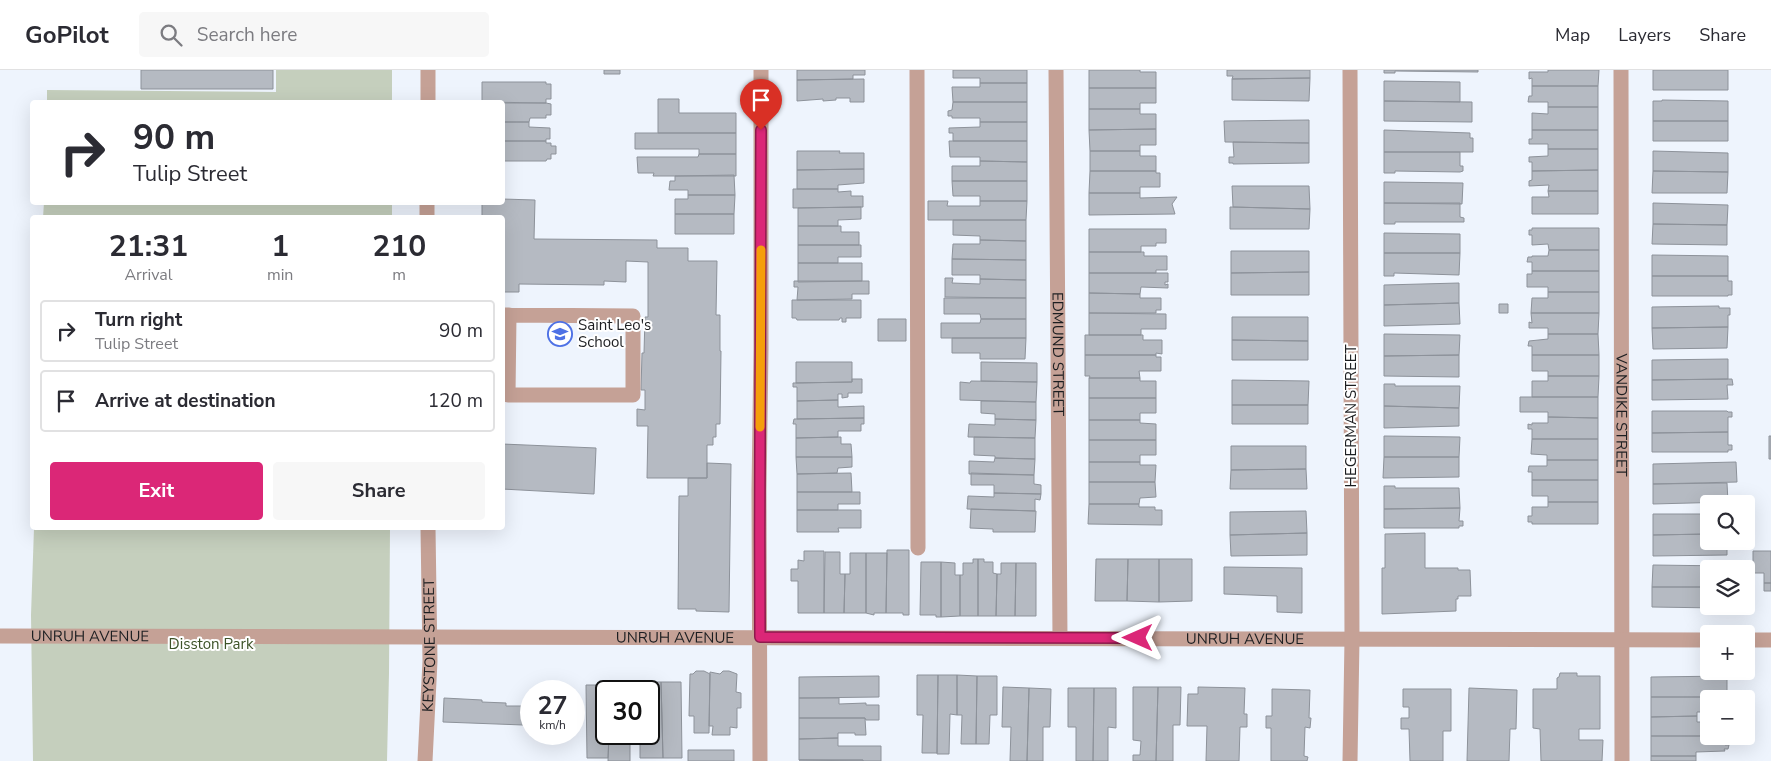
<!DOCTYPE html>
<html lang="en">
<head>
<meta charset="utf-8">
<style>
	:root { --surface:#fff; --page:#f7f7f7; --text:#2b2b33; --muted:#7c7c81; --line:#e1e1e2; --accent:#db2777 }
	body { margin:0; font-family:"Nunito Sans",sans-serif; background:var(--page); color:var(--text); height:100vh; display:flex; flex-direction:column; font-size:19px; white-space:nowrap }
	* { box-sizing:border-box; margin:0 }
	p { font-size:16px; color:var(--muted) }
	.icon { flex:none; width:28px; height:28px; fill:none; stroke:currentColor; stroke-width:2; stroke-linecap:round; stroke-linejoin:round }
	.map { position:relative; flex:1; overflow:hidden }
	.details { position:absolute; left:30px; top:145px; width:475px; height:315px; display:flex; flex-direction:column; background:var(--surface); border-radius:5px; box-shadow:0 5px 20px #0002 }
	.details>* { flex:none }
	.top-card { position:absolute; left:30px; top:30px; width:475px; height:105px; border-radius:5px; box-shadow:0 5px 20px #0002; background:#fff; color:var(--text); overflow:hidden }
	.fabs { position:absolute; left:1700px; top:425px; display:grid; gap:10px }
	.fabs a { display:grid; place-items:center; width:55px; height:55px; border-radius:5px; background:var(--surface); box-shadow:0 5px 20px #0002; font-size:25px }
	.speed { position:absolute; left:520px; top:610px; display:flex; gap:10px; font-size:25px; font-weight:700; text-align:center }
	.speed>* { display:grid; place-content:center; width:65px; height:65px; border-radius:50%; background:var(--surface); box-shadow:0 5px 20px #0002; line-height:1 }
	.speed small { font-size:12px; font-weight:400 }
	.speed .limit { border:2px solid #111; border-radius:8px; background:#fff; color:#111 }
	.pin { position:absolute; display:grid; place-items:center; width:42px; height:42px; color:#fff; margin:-51px -21px; border-radius:50% 50% 50% 0; rotate:-45deg; box-shadow:0 0 5px #0007 }
	.pin .icon { rotate:45deg }
	.me { position:absolute; width:55px; margin:-28px; rotate:270deg; stroke-linejoin:round; filter:drop-shadow(0 0 4px #0008) }
	.turn { display:flex; align-items:center; gap:18px; height:105px; padding:0 20px; font-size:22px }
	.turn .icon { width:65px; height:65px; stroke-width:2.5 }
	.turn b { display:block; font-size:35px; line-height:42px }
	.eta { display:flex; justify-content:space-evenly; align-items:center; height:85px; text-align:center }
	.eta b { font-size:30px; font-weight:700; line-height:35px }
	.action { display:flex; gap:10px; margin-top:auto; padding:10px 20px }
	.action a { flex:1; height:58px; border-radius:5px; background:var(--accent); color:#fff; font-size:20px; font-weight:700; line-height:58px; text-align:center }
	.action a+a { background:var(--page); color:var(--text) }
	ul { padding:0; list-style:none }
	li { display:flex; align-items:center; gap:15px; height:62px; margin:0 10px 8px; padding:0 10px; border:2px solid var(--line); border-radius:5px }
	li div { flex:1 }
	li b { display:block; font-size:19px }
	li em { font-style:normal }
	header { display:flex; align-items:center; gap:30px; box-sizing:border-box; height:70px; padding:0 25px; background:var(--surface); border-bottom:1px solid var(--line) }
	header strong { font-size:24px }
	nav { display:flex; gap:28px; margin-inline-start:auto; font-size:18px }
	.search { width:350px; height:45px; background:var(--page); display:flex; align-items:center; gap:12px; box-sizing:border-box; padding:0 18px; border-radius:5px; color:var(--muted); font-size:19px }
	.map>svg:first-child { display:block }
</style>
</head>
<body>
<header>
<strong>GoPilot</strong>
<div class="search"><svg class="icon" aria-label="search" viewBox="0 0 24 24"><circle cx="10" cy="10" r="6"/><path d="M15 15l6 6"/></svg>Search here</div>
<nav><a>Map</a><a>Layers</a><a>Share</a></nav>
</header>
<div class="map">
<svg width="1771" height="691" viewBox="0 0 1771 691">
	<rect width="100%" height="100%" fill="#eef4fd"/>
	<path fill="#c5cfbd" d="M276 0H392V32H47V20L276 22Z
		M44 132H392V147L43 148Z
		M34 458H390L389 603 387 691H33L31 545Z"/>
	<path fill="#b5bac2" stroke="#8d929a" d="M141 0H273V19H141Z
		M604 0H620V4H604Z
		M797 0H865V5H853V9L797 10Z
		M953 0H1027V13H980V8H953Z
		M1089 0H1140V2H1156V18H1089Z
		M1227 0H1310V8L1232 9 1233 6H1227Z
		M1384 0H1478V2L1395 1V3H1384Z
		M1548 0H1599L1598 16H1532V8L1529 9V2H1548Z
		M1653 0H1728V20H1653Z
		M1310 8 1309 31 1232 30V9Z
		M864 9V32H850V28H836V30L823 31V29L797 31V10Z
		M1384 11 1460 12V32L1384 31Z
		M482 12H546V14H551V29H546V33L482 32Z
		M980 13H1027V32H953L952 17H980Z
		M1532 16H1598V37H1548V32H1528L1529 26H1532Z
		M1089 18H1156V33H1140V39H1089Z
		M658 29H679V43H736V63H658Z
		M1662 30 1728 31V51H1653V31H1662Z
		M1384 31 1472 32V52L1384 51Z
		M953 32H1027V52H980V48H952V46H948V41L952 40Z
		M502 33H546L551 34V45H546V48H530L529 52H502Z
		M1548 37H1598V60H1532V43L1548 44Z
		M1089 39H1140V44H1156V59L1089 60Z
		M1309 50V73L1225 72 1224 51Z
		M1653 51H1728V71H1653Z
		M502 52H529V57L550 58V69H546V71H502Z
		M980 52H1027V71H953V63H949V58L980 57Z
		M1156 59V75H1140V81H1090L1089 60Z
		M1384 60 1470 63V68H1473V82H1384Z
		M1532 60H1598V79H1548V74H1529V69H1532Z
		M635 63H736V84H699V79H635Z
		M502 71H546V73H551V76H556V84H551V89H547L546 91H502Z
		M949 71H1027V92L980 91V87H950Z
		M1233 72 1309 73V93L1233 94V93H1229V87H1234Z
		M1548 79H1598V100L1532 101V92H1529V87L1548 86Z
		M797 81H840L839 83H864V99L797 100Z
		M1090 81H1140V86H1156V101H1090Z
		M1653 81 1728 83V102L1653 101Z
		M1384 82H1460V96H1463V101L1460 102 1395 101V103H1384Z
		M699 84H736V106H653L654 103H638L637 87H698Z
		M980 91 1027 92V111H952V96H980Z
		M864 99V113L838 115V119H797V100Z
		M1598 100V121H1548L1549 115 1529 116V111L1532 110V101Z
		M1090 101H1156V103H1160V117H1140V123H1089Z
		M1653 101 1728 102 1727 123H1652Z
		M734 105 735 125H688V120H669L670 111H675V106Z
		M952 111H1027V131H980V126H953Z
		M1384 112 1463 113 1462 134 1384 133Z
		M1232 116H1309L1310 139 1233 137Z
		M793 119H838V122L851 121V126H863V137L793 138Z
		M1548 121H1598V144H1532V127H1549Z
		M1089 123H1140V128L1177 127 1172 134 1175 144 1089 145Z
		M688 125H735L734 144H675V129H688Z
		M502 129 535 130 534 169 657 170V178H688V191H717L716 245H720V281H721L720 354H716V367H713V375H707V408H647L648 356H637V339L645 340V320H641L642 283H644L645 247H648V192L626 191V212L604 211V215L519 214V222H502V148H482V132H502Z
		M928 131H948L947 136H980V131H1027L1026 150H928Z
		M1384 133H1460V147L1464 148V152H1395V154H1384Z
		M1653 133 1728 135 1727 155 1653 154Z
		M861 137V149L838 150V156H798V138Z
		M1230 137 1310 139 1309 159H1230Z
		M675 144H734V164H675Z
		M953 150H1026V171L980 170V166L953 165Z
		M1653 154 1727 155V175L1652 174Z
		M798 156H841V162H859V175H798Z
		M1532 158H1599V180H1549L1548 174 1532 175V165H1529V160H1532Z
		M1089 159H1166V173H1156V176H1141V182H1089Z
		M1384 163 1460 164V183H1384Z
		M980 170 1026 171V190L952 189 953 174H980Z
		M798 175H861V187H838V193H798Z
		M1549 180H1599V201H1532V192H1527L1528 187H1532V186H1548Z
		M1231 181H1309V202L1231 203Z
		M1089 182H1144V186H1167V200H1156V203H1089Z
		M1384 183H1460L1459 205 1394 203V206H1384Z
		M1652 185 1728 186V206H1652Z
		M952 189 1026 190V210L980 209V205H952Z
		M798 193H862V211L798 212Z
		M1532 201H1599V222H1548V217H1527V204H1532Z
		M1309 202V225H1231V203Z
		M1089 203H1168V212H1165V215L1168 214V218L1141 217 1140 224 1089 223Z
		M1652 206H1728V211H1732V225H1728V226H1652Z
		M945 208H953L952 213 980 214V209L1026 210V228L945 227Z
		M794 211H869V224H852V229L797 230 798 217H794Z
		M1459 213V233L1384 235V215Z
		M1548 222H1599V243H1531L1532 228H1548Z
		M1089 223 1140 224V228H1161V240H1156V243H1089Z
		M944 228H1026V249H981L980 244H944Z
		M792 230H861V248H846V252H842V248H840L839 250H797L796 248H792Z
		M1459 233 1460 254 1384 256V235Z
		M1499 234H1508V243H1499Z
		M1719 236V238H1730V245H1728V257L1652 258V237Z
		M1089 243 1166 244V259H1141V265H1089Z
		M1531 243H1599L1598 264H1548V258H1529V252L1532 253Z
		M1232 247H1308V271L1232 270Z
		M878 249H906V271H878Z
		M981 249H1026V268H941V253H980Z
		M1728 257 1727 278 1653 279 1652 258Z
		M1384 264 1460 265 1459 285 1384 286Z
		M1548 264H1598L1599 285H1532V276H1528L1529 271 1548 269Z
		M1085 265H1143V270H1162V284L1156 283V285H1085Z
		M952 268H1026L1025 289H980V283H952Z
		M1232 270 1308 271V290H1232Z
		M1085 285H1156V287H1161V301H1139L1140 308H1089L1090 306H1085Z
		M1459 285V307L1384 306V286Z
		M1532 285H1599V306H1548V301H1532Z
		M1728 289V309L1652 310V290Z
		M796 292H852V312L796 313Z
		M981 292 1037 293V312L981 311Z
		M1548 306H1599L1598 327H1532V311H1548Z
		M1089 308H1140V311H1156V328H1089Z
		M852 309H862V323H848V327L842 328V324H838V330L797 331V317H793V313L852 312Z
		M1732 309 1733 315H1727L1728 329 1652 330V310Z
		M1232 310 1309 311 1308 335H1232Z
		M971 311 1037 312 1036 332 960 330V312L970 313Z
		M1384 314H1395V316H1460L1459 338 1384 336Z
		M1520 327H1598V348L1548 347V342H1520Z
		M1089 328H1156V343H1140V350H1089Z
		M838 330V337L864 336V348L797 349V331Z
		M981 331 1036 332V350L995 349V344L981 343Z
		M1232 335H1308V354H1232Z
		M1384 336 1459 338V356L1384 358Z
		M1652 341H1727L1728 342H1732V347H1728V362L1652 363Z
		M1548 347 1598 348V369H1532V359H1528V354L1532 355V353H1548Z
		M864 348V354H861V361H838V367L796 368V354H793L794 349Z
		M995 349 1036 350 1035 368 968 367 969 354 995 355Z
		M1089 350H1140V353L1156 354V370H1089Z
		M1728 362V375H1732V380H1728V382H1652V363Z
		M1384 366 1460 367 1459 387H1384Z
		M1769 366H1771V389H1769Z
		M841 367V374H851L852 387H796V368Z
		M974 367 1035 368V389L995 388V386L974 385Z
		M1532 369H1598V390H1547V385L1531 384Z
		M1089 370H1156V385H1140V392H1089Z
		M502 374 596 378 594 424 502 419Z
		M1231 376H1306V399L1231 400Z
		M796 387H852V397L838 398 837 403 797 404Z
		M1384 387H1459V407L1383 408Z
		M995 388 1035 389 1034 405 969 404V391L994 392Z
		M1547 390H1598V410H1532V402H1528L1529 396H1547Z
		M1089 392H1140V395H1156L1155 412H1089Z
		M1736 392 1737 412 1653 414V394Z
		M707 393 731 394 729 542 696 541V539H678L679 426H688V408H707Z
		M1306 399 1307 419H1230L1231 400Z
		M851 403 852 422H797V404Z
		M971 403 1034 405V414L1041 415V424L994 423V415H971Z
		M1532 410H1598V432H1548V426H1532Z
		M1089 412H1155L1156 427 1140 428 1139 434H1089Z
		M1727 413 1728 432 1653 434V414Z
		M1384 416H1395V418H1459L1460 438 1384 439Z
		M797 422H860V434H838V440H797Z
		M994 423 1041 424 1040 430 1035 429V441L967 439 968 426 994 427Z
		M1548 432H1598V454H1532V452H1528V446H1532V437H1548Z
		M1089 434H1139V437H1155V440H1162V455L1088 454Z
		M1460 438 1459 451H1463V456H1459V458H1384V439Z
		M971 439 1036 441 1035 462H993V459L970 458Z
		M797 440H861V458H838L839 462H797Z
		M1306 441 1307 463 1230 465V442Z
		M1653 444H1709V464L1653 465Z
		M1307 463V485L1231 486 1230 465Z
		M1425 463V498H1458V500H1470L1471 526H1458V529H1456V541L1382 544V498H1385V464Z
		M1709 464V471H1727V485L1653 486V465Z
		M887 480H909V545H903V543H886Z
		M804 481H824V543H798V511H791V499H798V490L804 491Z
		M1753 481H1771V513H1764V503H1753Z
		M825 482H840V504H845L844 543H824Z
		M850 483H866V543H844L845 504H850Z
		M866 483H887L886 543H874V545L866 543Z
		M973 489H978V546H960V505H963V493H973Z
		M978 489H984V492H993V503L997 504 996 546H978Z
		M1096 489H1128L1127 531H1095Z
		M1128 489H1159V532L1127 531Z
		M1159 489H1192V531L1159 532Z
		M921 492H941V547H936V545H920Z
		M941 492 955 493V505H960V546L941 547Z
		M1001 493H1016L1015 546H996L997 504H1001Z
		M1016 493H1036V546H1015Z
		M1653 495 1728 496V499H1709V517H1652Z
		M1224 497 1302 498V543L1277 542V526L1224 524Z
		M1764 513H1771V521H1764Z
		M1652 517H1709V536H1727H1718V538L1652 537Z
		M696 601H704L710 604 709 663H694V646H689L690 604H693Z
		M723 601H729L737 604 736 622 741 623V638H737V658L730 657V665H712L713 656H709L710 602 720 604Z
		M1560 603H1577V606H1600V659H1579V670H1603L1602 691H1541L1540 659 1533 658V619H1557V608L1559 607Z
		M917 605H938L937 683H922L923 645H917Z
		M938 605H957V645L950 644 949 684H937Z
		M957 605 977 606 976 674H961L962 645H957Z
		M879 606V627L799 628V607Z
		M977 606H997V645H990L989 674H976Z
		M1727 606V627H1651V607Z
		M640 612H661L663 688H640V664H649V621H640Z
		M661 612H681L682 688H663Z
		M586 615H610V621H606V664H609L608 688H587Z
		M610 615H628V621H610Z
		M1003 617 1029 618 1027 691H1010L1011 657H1002Z
		M1133 617H1158L1156 691H1133V685H1140L1141 671 1133 670Z
		M1158 617H1181L1180 655H1173V691H1156Z
		M1198 617 1245 618 1244 644H1247V657H1240L1239 691H1206L1207 656H1187L1188 624H1198Z
		M1029 618 1051 619 1050 657H1043V691H1027Z
		M1068 618H1094L1093 691H1076V657H1068Z
		M1094 618H1116V658L1108 657V691H1093Z
		M1469 618 1517 620 1516 659H1510L1509 691H1467Z
		M1272 619 1310 620 1309 648H1311L1310 658 1305 657 1304 686 1308 687 1307 691H1271V658H1266V646H1272Z
		M1403 619H1451V661H1443V691H1410L1409 659H1401V648H1409V637H1403Z
		M1651 627H1727V629H1709V642H1697V646L1651 647Z
		M444 628 482 630V632L506 633V636H523V639L528 642 529 649 523 653V655L443 652Z
		M799 628H839V634L866 633V635H879V650H866L865 648H799Z
		M1697 646V652H1709V666H1651V647Z
		M799 648H865L866 665H855V663H838V668L799 669Z
		M609 664H630V691H608Z
		M1651 666H1724L1725 675H1729L1728 679H1724L1725 681 1696 682V686H1651Z
		M838 668V676H881V691H863V690H799V669Z
		M688 680H734V691H688Z
		M1651 686H1696V691H1651Z
		M799 690H863V691Z"/>
	<g fill="none" stroke-linecap="round" stroke-linejoin="round">
		<path stroke="#c5a196" stroke-width="15" d="M917 0 918 478
			M502 245H509L633 246V325H508L509 245"/>
		<g stroke="#c5a196" stroke-width="15">
			<path id="s1" d="M1056 0 1060 568"/>
			<path id="s2" d="M1621 0 1622 691"/>
			<path d="M428 32V0"/>
			<path d="M427 148V132"/>
			<path id="s3" d="M0 566 1709 570"/>
			<path d="M1746 570H1771"/>
			<path id="s4" d="M425 691 430 591 428 458"/>
			<path d="M760 691 759 420 761 279V0"/>
			<path d="M1350 691 1352 569 1350 0"/>
		</g>
	</g>
	<g fill="none" stroke-linecap="round" stroke-linejoin="round">
		<defs>
			<path id="route" d="M761 60C761 229 759 398 760 567L1138 568"/>
		</defs>
		<use href="#route" stroke="#8e194d" stroke-width="12"/>
		<use href="#route" stroke="#db2777" stroke-width="9"/>
		<path stroke="#f59e0b" stroke-width="9" d="M760 357 761 180"/>
	</g>
	<defs>
		<symbol id="school-ring" viewBox="-11 -11 22 22"><circle r="9.5" fill="#fff" stroke="#4e71e5" stroke-width="1.5"/><path d="M0-5L7-2L0 1L-7-2ZM-4 1L0 2.5L4 1V4Q0 6-4 4Z" fill="#4e71e5"/></symbol>
	</defs>
	<g fill-rule="evenodd">
		<use href="#school-ring" x="546" y="250" width="28" height="28"/>
	</g>
	<g text-anchor="middle" stroke-width="4" stroke-linejoin="round" paint-order="stroke">
		<g font-size="15" fill="#1c1e21" stroke="#fff" text-anchor="start">
			<text x="578" y="260">Saint Leo's<tspan x="578" dy="17">School</tspan></text>
		</g>
		<g font-size="15" fill="#1c1e21" stroke="#fff">
			<text dy="5" stroke="none"><textPath href="#s1" startOffset="284">EDMUND STREET</textPath></text>
			<text transform="translate(1351 346) rotate(-90)" y="5">HEGERMAN STREET</text>
			<text dy="5" stroke="none"><textPath href="#s2" startOffset="345">VANDIKE STREET</textPath></text>
			<text dy="5" stroke="none"><textPath href="#s3" startOffset="90">UNRUH AVENUE</textPath></text>
			<text dy="5" stroke="none"><textPath href="#s3" startOffset="675">UNRUH AVENUE</textPath></text>
			<text dy="5" stroke="none"><textPath href="#s3" startOffset="1245">UNRUH AVENUE</textPath></text>
			<text dy="5" stroke="none"><textPath href="#s4" startOffset="116">KEYSTONE STREET</textPath></text>
		</g>
		<g font-size="15" fill="#3d5328" stroke="#fff">
			<text x="211" y="579">Disston Park</text>
		</g>
	</g>
</svg>
<div class="fabs">
<a><svg class="icon" aria-label="search" viewBox="0 0 24 24"><circle cx="10" cy="10" r="6"/><path d="M15 15l6 6"/></svg></a>
<a><svg class="icon" aria-label="layers" viewBox="0 0 24 24"><path d="M12 4l9 5-9 5-9-5zM3 14l9 5 9-5"/></svg></a>
<a>+</a>
<a>−</a>
</div>
<div class="speed"><div>27<small>km/h</small></div><div class="limit">30</div></div>
<div class="pin" style="left:761px;top:60px;background:#d93025"><svg class="icon" aria-label="arrive" viewBox="0 0 24 24"><path d="M6 21V4h12l-3 4 3 4H6"/></svg></div>
<svg class="me" style="left:1138px;top:568px" viewBox="-20 -20 40 40"><path d="M0-17L14 15 0 8-14 15z" fill="#db2777" stroke="#fff" stroke-width="4"/></svg>
<div class="top-card">
<div class="turn"><svg class="icon" aria-label="right" viewBox="0 0 24 24"><path d="M7 20v-9h11M14 6l5 5-5 5"/></svg><div><b>90 m</b>Tulip Street</div></div>
</div>
<section class="details">
<div class="eta">
<div><b>21:31</b><p>Arrival</p></div>
<div><b>1</b><p>min</p></div>
<div><b>210</b><p>m</p></div>
</div>
<ul>
<li><svg class="icon" aria-label="right" viewBox="0 0 24 24"><path d="M7 20v-9h11M14 6l5 5-5 5"/></svg><div><b>Turn right</b><p>Tulip Street</p></div><em>90 m</em></li>
<li><svg class="icon" aria-label="arrive" viewBox="0 0 24 24"><path d="M6 21V4h12l-3 4 3 4H6"/></svg><div><b>Arrive at destination</b></div><em>120 m</em></li>
</ul>
<div class="action"><a>Exit</a><a>Share</a></div>
</section>
</div>
</body>
</html>
